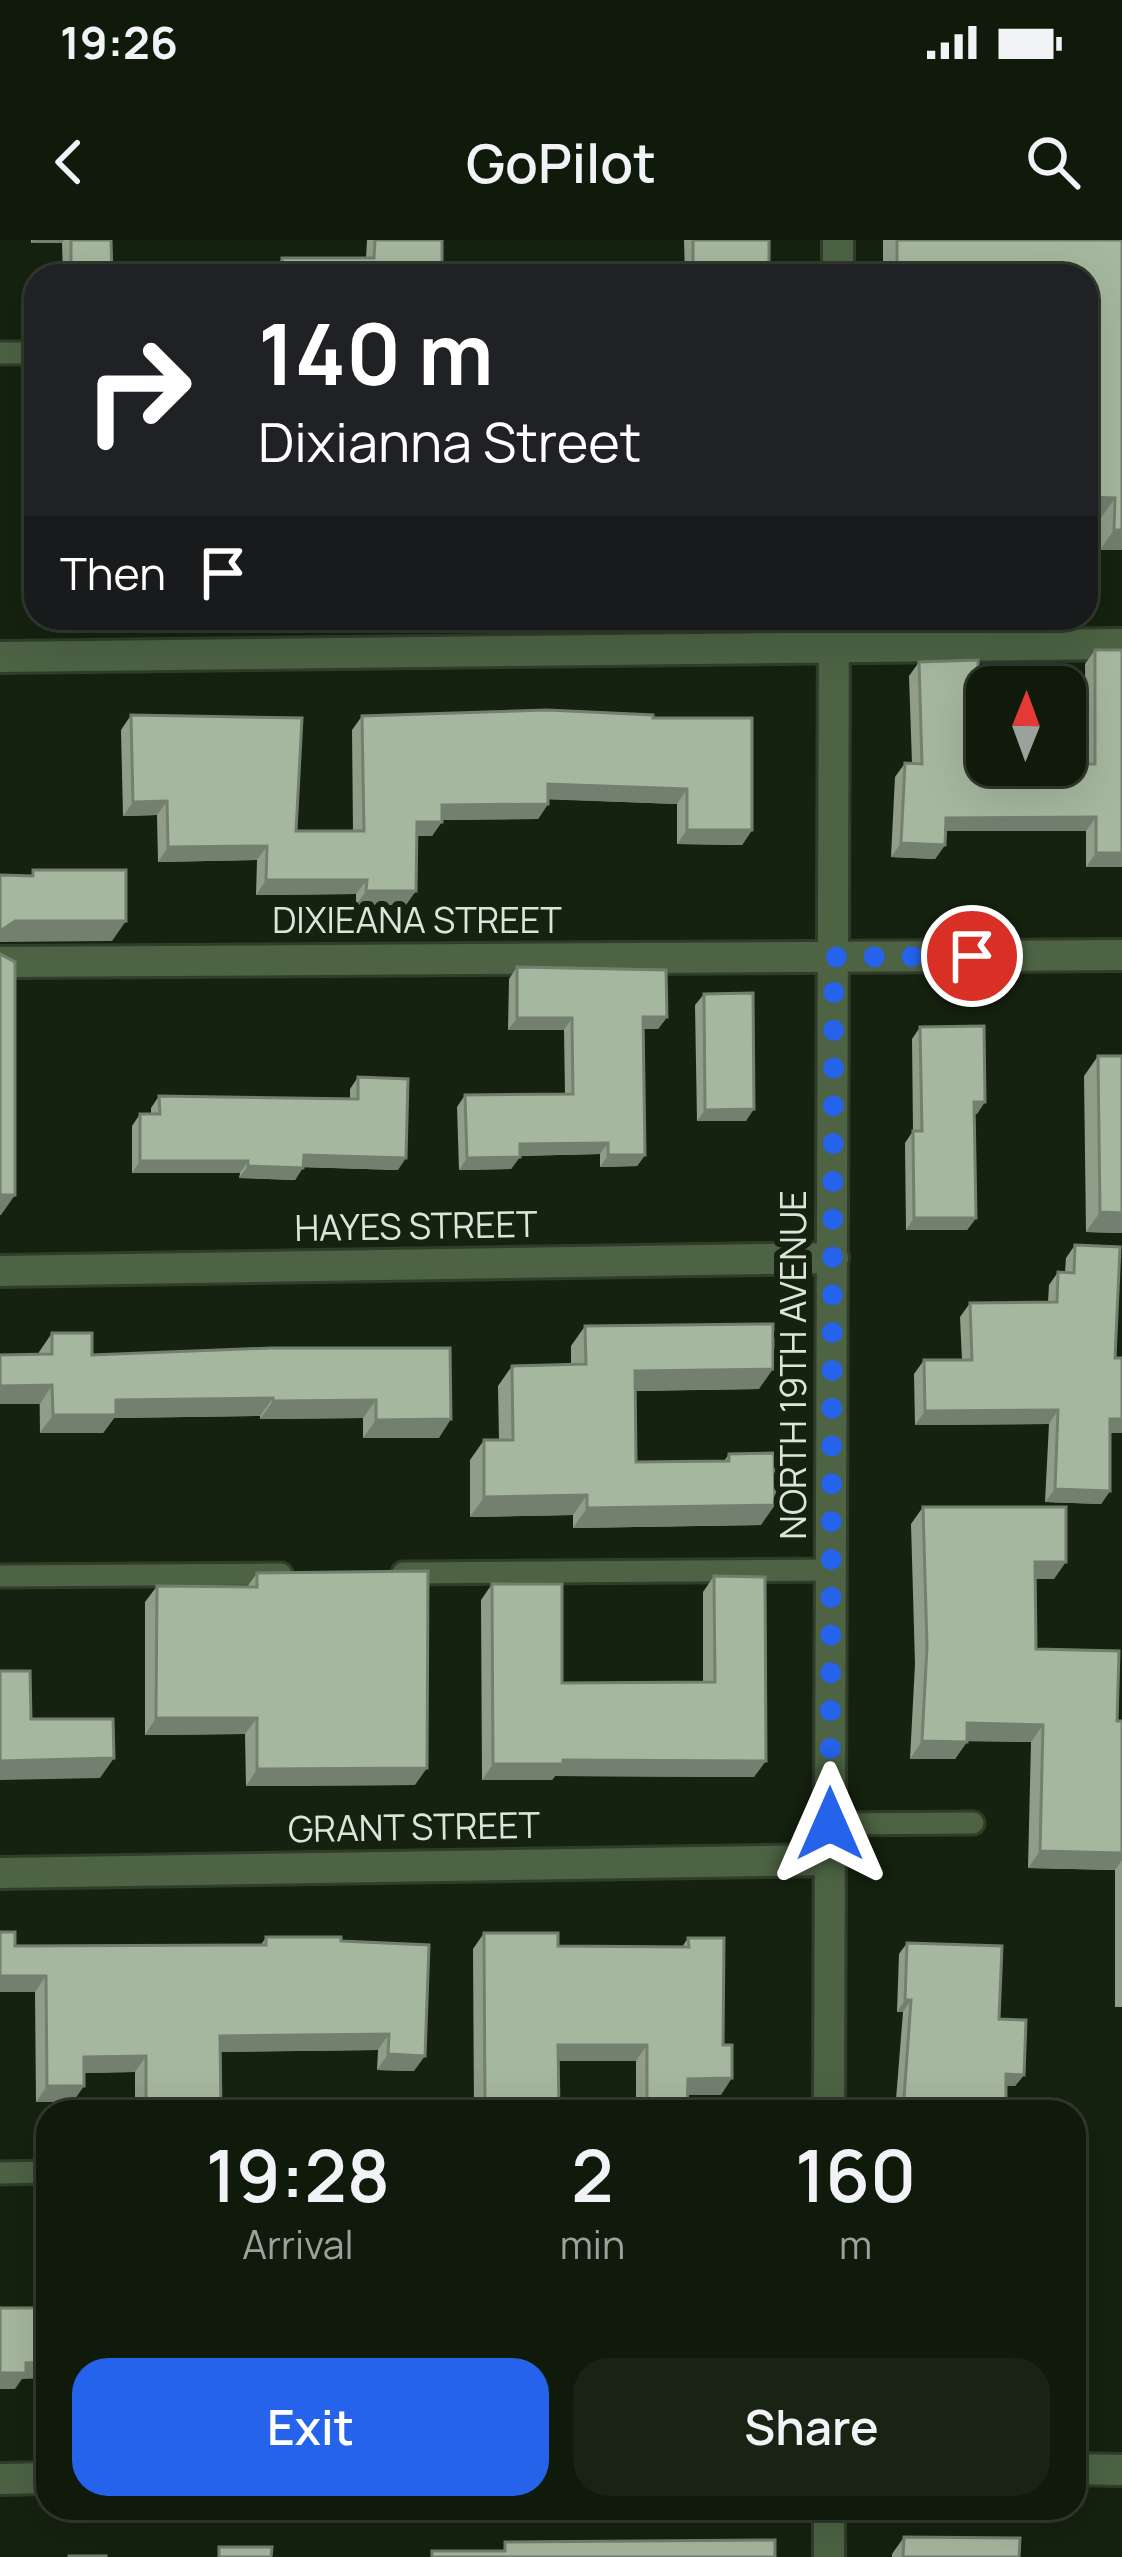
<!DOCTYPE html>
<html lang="en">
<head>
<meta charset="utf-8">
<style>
	:root { --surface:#101a0b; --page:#192314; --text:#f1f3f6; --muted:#9ca19d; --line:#30382c; --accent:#2563eb }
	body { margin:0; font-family:Manrope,sans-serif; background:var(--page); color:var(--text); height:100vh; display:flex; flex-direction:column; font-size:45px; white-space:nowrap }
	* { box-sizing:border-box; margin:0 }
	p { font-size:39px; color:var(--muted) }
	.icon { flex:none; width:66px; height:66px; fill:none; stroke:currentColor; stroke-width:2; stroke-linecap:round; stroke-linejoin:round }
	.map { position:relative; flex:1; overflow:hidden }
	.side { position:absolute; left:36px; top:1860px; width:1050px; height:420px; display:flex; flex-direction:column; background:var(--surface); border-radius:36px; box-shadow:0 12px 48px #0002,0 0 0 3px var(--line) }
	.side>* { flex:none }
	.hud { position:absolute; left:24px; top:24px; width:1074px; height:366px; border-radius:36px; box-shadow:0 12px 48px #0002,0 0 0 3px var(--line); background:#202124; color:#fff; overflow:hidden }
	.needle { width:78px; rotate:1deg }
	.tools { position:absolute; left:966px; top:426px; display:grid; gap:24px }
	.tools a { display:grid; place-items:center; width:120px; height:120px; border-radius:24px; background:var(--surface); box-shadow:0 12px 48px #0002,0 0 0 3px var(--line); font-size:60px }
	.pin { position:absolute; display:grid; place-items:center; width:102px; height:102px; color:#fff; margin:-51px; border:6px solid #fff; border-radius:50%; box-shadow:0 3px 12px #0007 }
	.me { position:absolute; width:132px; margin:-66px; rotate:0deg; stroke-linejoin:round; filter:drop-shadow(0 0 9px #0008) }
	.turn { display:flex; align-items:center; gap:42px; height:252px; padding:0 36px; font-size:54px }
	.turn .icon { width:156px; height:156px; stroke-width:2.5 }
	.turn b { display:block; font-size:84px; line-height:102px }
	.then { display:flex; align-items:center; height:114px; padding:0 36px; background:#0003; gap:24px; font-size:45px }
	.eta { display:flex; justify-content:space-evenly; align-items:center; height:204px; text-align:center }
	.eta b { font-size:72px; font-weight:600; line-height:84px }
	.primary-button { display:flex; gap:24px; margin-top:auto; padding:24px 36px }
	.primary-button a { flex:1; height:138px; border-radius:36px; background:var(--accent); color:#fff; font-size:48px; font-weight:600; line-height:138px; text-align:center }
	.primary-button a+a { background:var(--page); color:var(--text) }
	.status { display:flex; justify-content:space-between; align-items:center; height:84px; padding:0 60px; background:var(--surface); direction:ltr }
	.status svg { height:33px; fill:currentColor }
	header { display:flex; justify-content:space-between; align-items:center; height:156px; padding:0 36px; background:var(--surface); font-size:54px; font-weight:600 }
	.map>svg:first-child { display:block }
</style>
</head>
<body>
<div class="status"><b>19:26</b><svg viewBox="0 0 49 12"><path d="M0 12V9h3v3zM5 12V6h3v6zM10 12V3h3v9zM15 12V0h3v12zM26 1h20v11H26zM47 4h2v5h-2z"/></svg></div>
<header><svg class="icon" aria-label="back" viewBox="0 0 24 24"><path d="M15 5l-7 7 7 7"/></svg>GoPilot<svg class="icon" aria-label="search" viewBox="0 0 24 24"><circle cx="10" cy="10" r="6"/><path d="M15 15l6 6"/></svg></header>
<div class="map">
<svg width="1122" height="2317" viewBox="0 0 1122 2317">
	<rect width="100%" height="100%" fill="#15220f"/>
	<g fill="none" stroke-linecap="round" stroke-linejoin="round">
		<defs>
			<path id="service" d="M0 113H36
				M403 1333 831 1330
				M0 1336 281 1334
				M830 1584 973 1583
				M0 1933 48 1932"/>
			<path id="minor" d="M838 36V0
				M0 417 1122 404
				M0 722 1122 715
				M0 1031 833 1018
				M0 1633 829 1620
				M829 1872 834 378
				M829 2317V2268"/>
			<path id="tertiary" d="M1074 2229 1122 2230
				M0 2239 48 2238"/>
		</defs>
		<use href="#service" stroke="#313d2b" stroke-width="27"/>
		<use href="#minor" stroke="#313d2b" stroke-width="36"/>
		<use href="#tertiary" stroke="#313d2b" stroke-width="36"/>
		<use href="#service" stroke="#4d6344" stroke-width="21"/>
		<use href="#minor" stroke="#4d6344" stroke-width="30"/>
		<use href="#tertiary" stroke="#4d6344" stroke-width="30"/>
	</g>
	<path fill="#8f9d89" d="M31 0H111L112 36H63L62 3H31Z
		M367 0H442V36H274V30L282 18H366Z
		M684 0H769V36H685Z
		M883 0H1122V310H1100L1101 278 1086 36H883Z
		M1095 410 1122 627H1086V591H946L945 605 935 619 891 617 895 537 905 523H912L909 436 919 422 981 524H1086L1085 424Z
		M131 475 296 591H353L352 490 362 476 653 478 752 590 742 605 677 604V564L548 559V564L538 579 442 580 432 596H417L406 665H356V654L256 655 257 620 158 622 157 575 123 576 121 490Z
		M517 727 667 777 658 789H644L645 915 637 926 600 927V914L520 916 511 929 459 930 457 867 465 855 565 854 564 790H508L509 739Z
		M704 754 746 881H697L695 765Z
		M920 787 977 874H975L976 978 967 990H906L905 903 913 891 912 799Z
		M1098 816 1122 993 1086 992 1084 836Z
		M358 837 398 930 303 927 295 940 239 938 240 933H132V886L140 874H151V868L159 856 350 859V849Z
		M1075 1005 1110 1193V1251L1101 1264 1045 1262 1049 1184 915 1185 914 1134 924 1120H962L960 1077 970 1063 1048 1062 1049 1045 1058 1032H1065L1066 1018Z
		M585 1086 759 1149 635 1151 636 1222 724 1221 729 1214 761 1285 573 1288V1275L470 1277V1220L484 1200H499L498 1146 512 1126 571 1125V1106Z
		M52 1093 92 1115 450 1108 439 1198H363V1178L260 1179V1176L114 1178 103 1193H40L39 1112Z
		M923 1267 1054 1339H1035L1036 1409 1117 1481H1122V1767H1115V1630L1028 1628 1031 1502 967 1501 955 1519H910L915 1424 911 1284Z
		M257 1333 415 1545 246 1546 245 1494 145 1495V1362L157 1346 247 1347Z
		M714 1336 754 1537 555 1536 552 1540H482L481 1360 492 1344 562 1443 703 1442V1352Z
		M0 1692 15 1706 261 1705 266 1697 341 1701 414 1831 377 1830 378 1810 221 1812V1872H135V1832L84 1833 73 1862H36L35 1752H0Z
		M484 1693 558 1706 682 1707 688 1698 721 1855H687V1872H636V1821H558L559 1872H474L473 1709Z
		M907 1703 999 1779 1024 1835 1015 1846H1006V1872H895L903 1772H897L899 1714Z
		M904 2297 1019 2317H892V2314Z"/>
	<path fill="#74806f" d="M33 0H64L62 3H31Z
		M1086 257 1115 258 1101 278 1086 277Z
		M1114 290H1122V310H1100Z
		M548 544 687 549 677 564 538 559Z
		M167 561 157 575 123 576 133 562Z
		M548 564 538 579 432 580 442 565Z
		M1096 577 1086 591H937L946 578Z
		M417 582H442L432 596H407Z
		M687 590H752L742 605 677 604Z
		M901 603 945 605 935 619 891 617Z
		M267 606 257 620 158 622 168 607Z
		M1096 613H1122V627H1086Z
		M266 640H367L356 654 256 655Z
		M366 651H416L406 665H356Z
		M15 681H126L112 701 0 702V691Z
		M643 777H667L658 789H635Z
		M517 778H572L564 790H508Z
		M974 862H985L977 874H966Z
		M754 869 746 881H697L705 870Z
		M608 903 600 914 512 916 520 904Z
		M304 915 406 918 398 930 296 927Z
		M608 915H645L637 926 600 927Z
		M520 917 511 929 459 930 467 918Z
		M140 921H248L240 933H132Z
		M248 926 303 928 295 940 239 938Z
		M0 955H15L1 975H0Z
		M1100 972 1122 973V993L1086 992Z
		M914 978H976L967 990H906Z
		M773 1129 759 1149 621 1151 635 1131Z
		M52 1145 40 1164H0V1146Z
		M273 1158 260 1176 114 1178 103 1193H40L53 1175 116 1160Z
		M376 1160 363 1178 260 1179 273 1161Z
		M1058 1170 1049 1184 915 1185 925 1171Z
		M451 1179 439 1198H363L376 1180Z
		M1110 1179H1122V1193H1101Z
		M1055 1249 1110 1251 1101 1264 1045 1262Z
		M587 1255 573 1275 470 1277 484 1257Z
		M775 1265 761 1285 573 1288 587 1268Z
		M1035 1322H1066L1054 1339H1023Z
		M156 1478H257L245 1494 145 1495Z
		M967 1483 1043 1485 1031 1502 955 1501Z
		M922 1501 967 1502 955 1519H910Z
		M114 1518 100 1538 0 1540V1521Z
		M563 1520 766 1521 754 1537 555 1536 552 1540H482L493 1524Z
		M427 1528 415 1545 246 1546 257 1529Z
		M1040 1611 1122 1613V1620L1115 1630 1028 1628Z
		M0 1736H46L35 1752H0Z
		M905 1760H911L903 1772H897Z
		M389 1794 378 1810 209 1812 220 1796Z
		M558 1805H647L636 1821H547Z
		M388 1814 425 1816 414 1831 377 1830Z
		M146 1816 135 1832 73 1833 84 1817Z
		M1006 1834 1024 1835 1015 1846H998Z
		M732 1838 721 1855H676L688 1839Z
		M47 1846H84L73 1862H36Z
		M48 2122V2138L22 2139 15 2149H0V2133L26 2123Z"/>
	<path fill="#a6b79f" stroke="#74806f" stroke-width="3" d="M71 0H111L112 36H71Z
		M375 0H442V36H282V18H374Z
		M693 0H769V36H693Z
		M897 0H1122V290H1114L1115 258 1086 257V36H897Z
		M1095 410H1122V613H1096V577L946 578 945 605 901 603 905 523 922 524 919 422 978 420 981 524H1095Z
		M547 470 653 475V478H752V590H687V549L548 544V564L442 565V582H417L416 651H366L367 640H266L267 606 168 607 167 561 133 562 131 475 302 478 296 591H364L362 476Z
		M33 630H126V681H15L0 691V635L33 636Z
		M0 714 15 722V955H0Z
		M517 727 666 730 667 777H643L645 915H608V903L520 904V917L467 918 465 855 573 854 572 778H517Z
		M753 753 754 869 705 870 704 754Z
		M984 786 985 862H974L976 978H914L913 891H922L920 787Z
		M1098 816H1122V973L1100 972Z
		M358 837 408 839 406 918 304 915 303 928 248 926V921H140V874H160L159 856 358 859Z
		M1075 1005 1120 1007 1115 1118H1122V1179H1110V1251L1055 1249 1058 1170 925 1171 924 1120H972L970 1063 1057 1062 1058 1032 1074 1033Z
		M773 1084V1129L635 1131 636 1222 729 1221V1214L774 1213 775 1265 587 1268V1255L484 1257V1200H513L512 1126 586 1124 585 1086Z
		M52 1093H92V1115L272 1108H450L451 1179 376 1180V1160L273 1161V1158L116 1160V1175H53L52 1145 0 1146V1115L52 1114Z
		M923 1267H1066V1322H1035L1036 1409 1119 1411 1117 1481H1122V1613L1040 1611 1043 1485 967 1483V1502L922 1501 927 1407Z
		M428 1331 427 1528 257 1529V1478H156L157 1346 257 1347V1333Z
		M714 1336 765 1337 766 1521 563 1520V1524H493L492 1344H562V1443L715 1442Z
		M0 1431H30L31 1479H113L114 1518 0 1521Z
		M0 1692H15V1706L266 1705V1697H341V1701L429 1705 425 1816 388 1814 389 1794 220 1796 221 1872H146V1816L84 1817V1846H47L46 1736H0Z
		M484 1693H558V1706L689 1707 688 1698H724L723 1805H732V1838L688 1839 687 1872H647V1805H558L559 1872H485Z
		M907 1703 1002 1706 999 1779 1026 1780 1024 1835 1006 1834V1872H903L911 1760H905Z
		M0 2068H48V2122L26 2123V2133H0Z
		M904 2297 1020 2298 1019 2317H903Z
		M775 2300V2317H432V2311H505V2302Z
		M219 2307H272L271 2317H219Z
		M69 2316H106V2317H69Z"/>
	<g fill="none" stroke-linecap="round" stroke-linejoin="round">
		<path stroke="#2563eb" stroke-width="21" stroke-dasharray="0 37.8" d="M830 1584 834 717 972 716"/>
	</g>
	<g text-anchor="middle" stroke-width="12" stroke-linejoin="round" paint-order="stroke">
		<g font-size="36" fill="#dce5d9" stroke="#15220f">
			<text x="417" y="693">DIXIEANA STREET</text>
			<text transform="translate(416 986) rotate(-1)" y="13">HAYES STREET</text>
			<text transform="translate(793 1125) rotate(-90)" y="13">NORTH 19TH AVENUE</text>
			<text transform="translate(414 1587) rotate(-1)" y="13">GRANT STREET</text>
		</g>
	</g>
</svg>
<div class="tools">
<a><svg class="needle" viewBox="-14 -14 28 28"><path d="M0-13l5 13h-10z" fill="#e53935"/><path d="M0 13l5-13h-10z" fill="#9ca19d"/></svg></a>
</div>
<div class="pin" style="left:972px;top:716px;background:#d93025"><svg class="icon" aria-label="arrive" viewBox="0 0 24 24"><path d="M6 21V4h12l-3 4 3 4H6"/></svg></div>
<svg class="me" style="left:830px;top:1584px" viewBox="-20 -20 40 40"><path d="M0-17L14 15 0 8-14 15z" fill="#2563eb" stroke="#fff" stroke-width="4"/></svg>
<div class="hud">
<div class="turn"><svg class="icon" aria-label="right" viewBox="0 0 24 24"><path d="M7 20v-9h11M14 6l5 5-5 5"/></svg><div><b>140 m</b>Dixianna Street</div></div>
<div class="then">Then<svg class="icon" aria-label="arrive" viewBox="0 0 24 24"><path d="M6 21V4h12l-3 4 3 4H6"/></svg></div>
</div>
<section class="side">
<div class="eta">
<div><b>19:28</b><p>Arrival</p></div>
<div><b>2</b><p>min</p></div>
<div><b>160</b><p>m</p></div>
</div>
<div class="primary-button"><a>Exit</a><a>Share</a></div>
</section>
</div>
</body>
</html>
